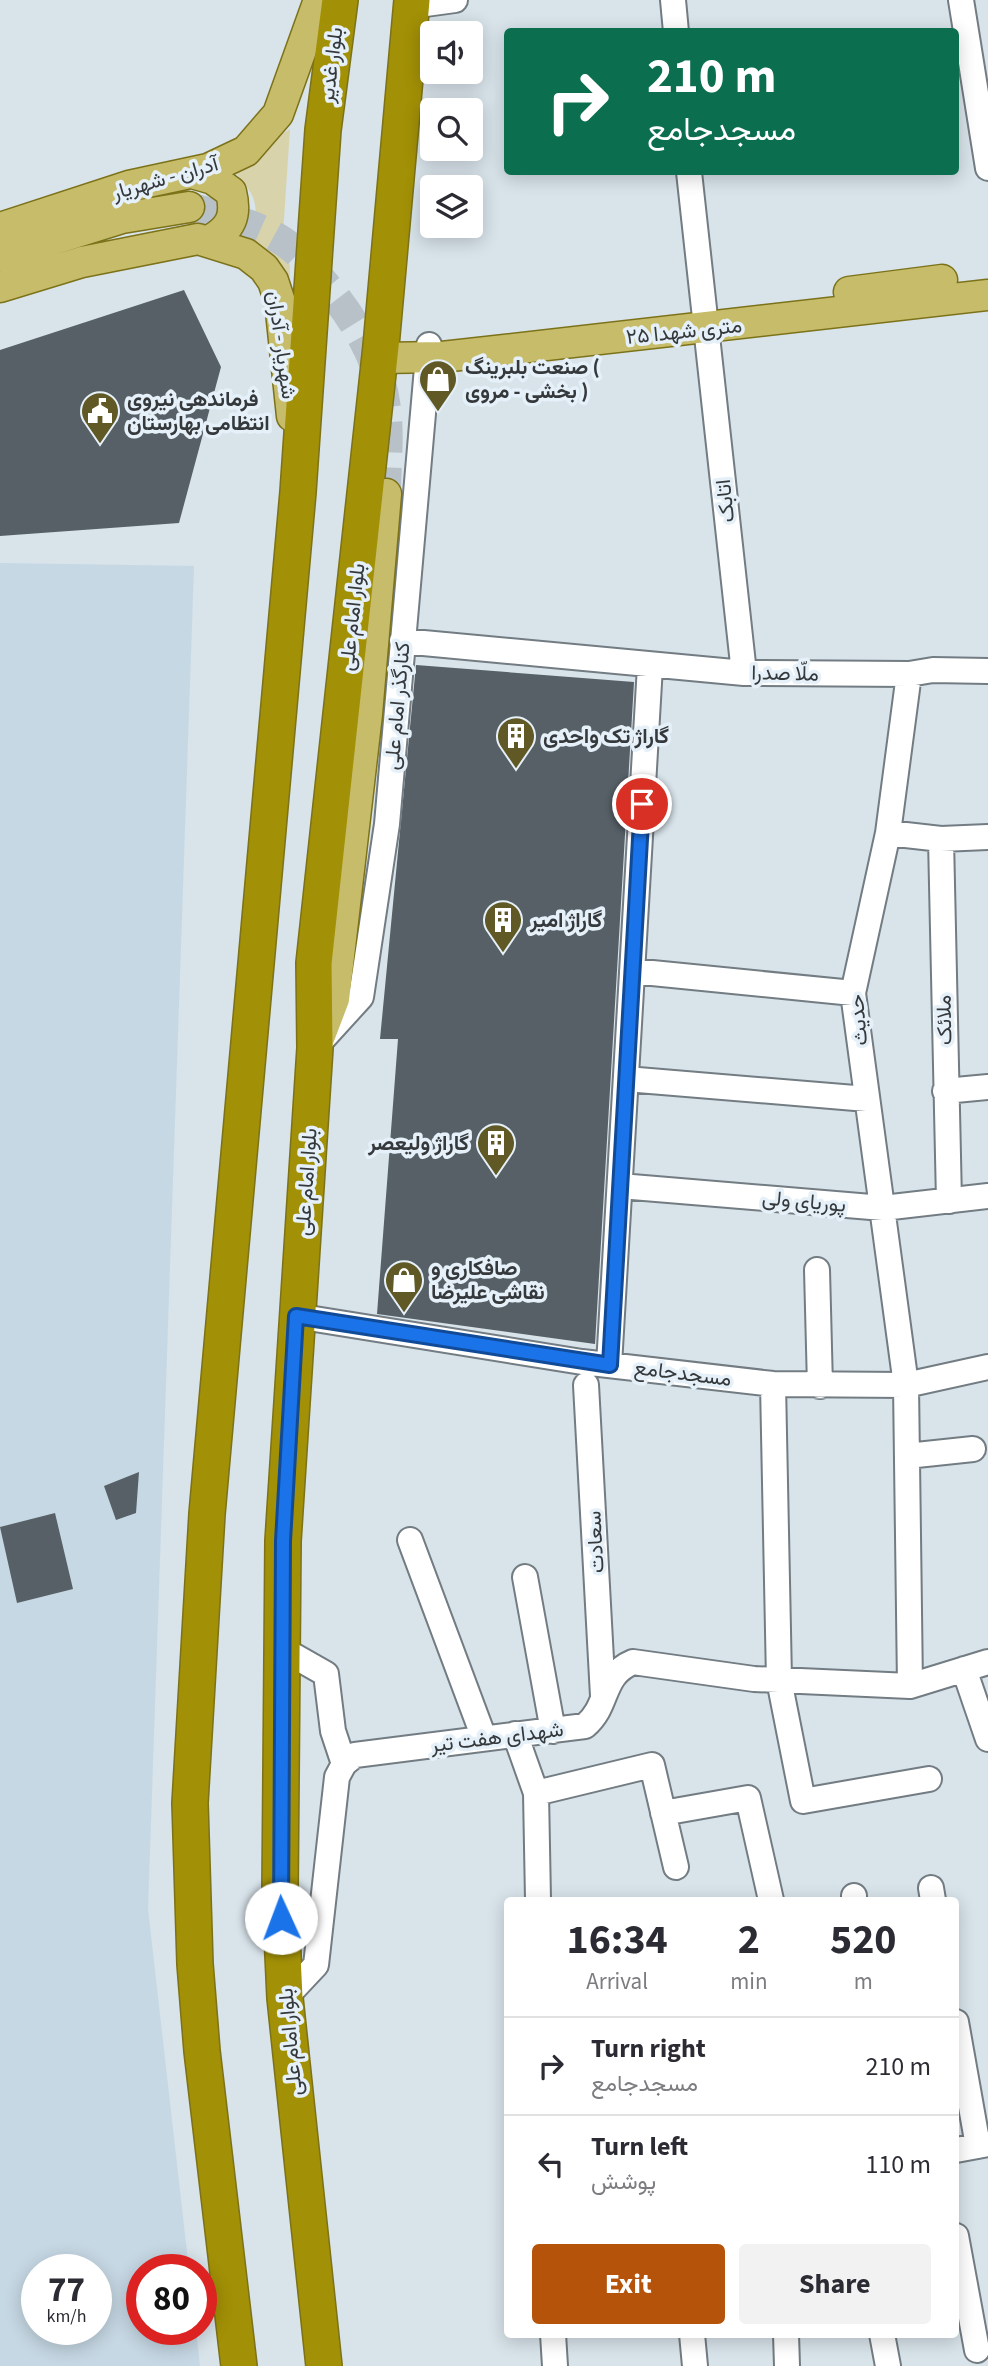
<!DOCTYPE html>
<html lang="en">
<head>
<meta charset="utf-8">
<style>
	:root { --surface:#fff; --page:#f2f2f3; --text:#2b2b33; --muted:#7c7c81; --line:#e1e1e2; --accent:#b45309 }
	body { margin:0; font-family:"Source Sans 3",Vazirmatn,sans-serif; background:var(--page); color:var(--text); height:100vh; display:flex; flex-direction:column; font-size:26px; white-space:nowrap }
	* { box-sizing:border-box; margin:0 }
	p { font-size:23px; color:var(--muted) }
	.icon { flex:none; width:38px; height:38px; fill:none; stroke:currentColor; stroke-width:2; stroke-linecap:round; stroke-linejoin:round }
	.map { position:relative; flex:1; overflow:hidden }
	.side { position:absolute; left:504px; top:1897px; width:455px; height:441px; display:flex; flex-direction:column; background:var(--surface); border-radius:7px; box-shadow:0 4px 18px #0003 }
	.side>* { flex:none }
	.top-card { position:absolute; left:504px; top:28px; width:455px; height:147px; border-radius:7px; box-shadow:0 4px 18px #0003; background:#0b6e4f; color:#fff; overflow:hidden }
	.buttons { position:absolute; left:420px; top:21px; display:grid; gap:14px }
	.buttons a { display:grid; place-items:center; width:63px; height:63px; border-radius:7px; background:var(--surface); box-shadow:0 4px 18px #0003; font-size:35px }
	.speed { position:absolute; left:21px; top:2254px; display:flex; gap:14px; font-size:35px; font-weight:700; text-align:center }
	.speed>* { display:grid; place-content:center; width:91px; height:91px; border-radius:50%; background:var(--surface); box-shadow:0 4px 18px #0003; line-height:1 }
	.speed small { font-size:18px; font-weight:400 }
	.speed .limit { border:10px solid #d22; background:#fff; color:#111 }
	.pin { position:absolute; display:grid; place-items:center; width:60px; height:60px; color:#fff; margin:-30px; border:4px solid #fff; border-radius:50%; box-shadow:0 2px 7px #0007 }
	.me { position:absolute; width:77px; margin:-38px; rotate:358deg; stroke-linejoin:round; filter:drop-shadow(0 0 5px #0008) }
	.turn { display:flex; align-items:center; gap:24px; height:147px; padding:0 28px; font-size:32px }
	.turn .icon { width:91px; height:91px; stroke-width:2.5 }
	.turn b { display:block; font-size:49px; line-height:60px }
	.eta { display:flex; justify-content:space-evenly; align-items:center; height:119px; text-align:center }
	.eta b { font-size:42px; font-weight:700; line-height:49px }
	.button { display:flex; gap:14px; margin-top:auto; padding:14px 28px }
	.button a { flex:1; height:80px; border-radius:7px; background:var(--accent); color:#fff; font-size:28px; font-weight:700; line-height:80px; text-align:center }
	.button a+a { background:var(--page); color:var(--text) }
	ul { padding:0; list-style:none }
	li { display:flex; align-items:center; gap:21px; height:98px; padding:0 28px; border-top:2px solid var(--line) }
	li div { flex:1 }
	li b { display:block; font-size:26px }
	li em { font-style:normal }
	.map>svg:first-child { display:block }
</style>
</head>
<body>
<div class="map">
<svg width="988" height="2366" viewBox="0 0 988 2366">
	<rect width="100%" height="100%" fill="#d8e3ea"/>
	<path fill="#c6d8e4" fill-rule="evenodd" d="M0 563 194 566 148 1909 189 2270H142V2329H196L200 2366H0ZM37 2270H96V2329H37Z"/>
	<path fill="#d9d3ac" d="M290 129 282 249 290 265 289 308 267 252 251 239C261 201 255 196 231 167Z"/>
	<path fill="#566066" d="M184 290 221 367 179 523 0 536V350Z
		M416 665 634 682 595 1344 377 1314 398 1039H380Z
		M139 1472 136 1513 116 1520 104 1486Z
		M55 1513 73 1589 17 1603 0 1527Z"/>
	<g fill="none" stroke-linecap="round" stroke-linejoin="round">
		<path stroke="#b7c1c7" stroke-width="30" stroke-dasharray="30 15" stroke-linecap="butt" d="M189 207C221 216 255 223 284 242 300 252 313 270 325 284 357 322 384 368 387 419 389 443 386 469 386 494"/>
		<defs>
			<path id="minor" d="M673 0 676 32
				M961 0 988 168
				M411 6 455 0
				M689 172 744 673
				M402 641 744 673 909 674 888 833 941 839 988 837
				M909 674 933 670 988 671
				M888 833 853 993 906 1385 910 1686
				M941 839 949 1201
				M632 971 853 993
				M320 1042 361 997 387 824 429 345
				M626 1079 867 1099
				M945 1091 988 1087
				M620 1186 883 1208 988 1196
				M817 1270 820 1386
				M296 1316 582 1362 773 1384 906 1385 988 1367
				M609 1365 650 666
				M773 1384 779 1680 803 1801 929 1779
				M586 1385 603 1696
				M907 1456 973 1449
				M410 1540 484 1738
				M525 1577 553 1731
				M282 1649 326 1674 333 1731 344 1764
				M964 1669 988 1739
				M515 1734 536 1793 538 1900
				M536 1793 652 1765 676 1867
				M663 1813 748 1798 771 1900
				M931 1888 933 1900
				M854 1896V1900
				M285 1998 316 1965 337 1777 344 1764 355 1755 585 1726C610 1705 600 1676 633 1662L754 1679 910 1686 988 1662
				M956 2022 978 2146
				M956 2150 988 2144
				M956 2236 977 2350
				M553 2334 555 2366
				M692 2334 695 2366
				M786 2334 787 2366
				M882 2334 888 2366"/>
			<path id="major" d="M192 173 213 179 231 192C237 216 231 229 209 241
				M0 228 129 186 208 169 246 151 278 114 319 0
				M0 256 122 218 189 207
				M0 287 82 262 198 239 246 254 264 268 273 281 280 302 292 416
				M849 292 942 280
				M380 358 442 357 988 295
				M318 1041 334 999 367 714 386 494"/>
			<path id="highway" d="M239 2366 202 2051 195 1964 190 1803 207 1514 298 492 323 130 340 0
				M324 2366 285 1998 280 1891 283 1541 315 1048 314 963 381 346 412 0"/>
		</defs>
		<use href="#minor" stroke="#727c82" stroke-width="28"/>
		<use href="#major" stroke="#7c7219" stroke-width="33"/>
		<use href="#highway" stroke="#7c7219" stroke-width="38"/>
		<use href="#minor" stroke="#fff" stroke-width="24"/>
		<use href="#major" stroke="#c7bc6a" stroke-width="30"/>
		<use href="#highway" stroke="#a29006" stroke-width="35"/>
	</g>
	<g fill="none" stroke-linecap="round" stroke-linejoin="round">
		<defs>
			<path id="route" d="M281 1918 283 1541 296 1316 610 1365 642 804"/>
		</defs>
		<use href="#route" stroke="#114b97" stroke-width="18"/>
		<use href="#route" stroke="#1a73e8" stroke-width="12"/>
	</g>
	<defs>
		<symbol id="shop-pin" viewBox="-11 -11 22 30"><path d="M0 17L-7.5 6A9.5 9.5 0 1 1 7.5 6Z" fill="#605825" stroke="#e5f0f8"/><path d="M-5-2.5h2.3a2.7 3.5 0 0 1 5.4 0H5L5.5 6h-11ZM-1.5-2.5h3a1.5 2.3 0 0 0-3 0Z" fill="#fff"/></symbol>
		<symbol id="civic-pin" viewBox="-11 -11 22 30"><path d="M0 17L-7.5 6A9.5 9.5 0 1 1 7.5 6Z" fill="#605825" stroke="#e5f0f8"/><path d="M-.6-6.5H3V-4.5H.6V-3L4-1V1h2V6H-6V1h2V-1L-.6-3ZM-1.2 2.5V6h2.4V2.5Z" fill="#fff"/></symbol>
		<symbol id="building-pin" viewBox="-11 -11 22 30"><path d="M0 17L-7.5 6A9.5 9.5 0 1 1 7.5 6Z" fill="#605825" stroke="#e5f0f8"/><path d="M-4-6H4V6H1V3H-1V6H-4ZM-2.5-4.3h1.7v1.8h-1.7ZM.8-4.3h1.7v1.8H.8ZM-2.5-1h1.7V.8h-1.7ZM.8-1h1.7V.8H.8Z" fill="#fff"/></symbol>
	</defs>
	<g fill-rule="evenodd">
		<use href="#shop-pin" x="416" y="357" width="44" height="60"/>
		<use href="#civic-pin" x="78" y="389" width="44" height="60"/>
		<use href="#building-pin" x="494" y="714" width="44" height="60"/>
		<use href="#building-pin" x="481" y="898" width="44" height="60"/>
		<use href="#building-pin" x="474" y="1121" width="44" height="60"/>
		<use href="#shop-pin" x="382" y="1258" width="44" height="60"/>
	</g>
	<g text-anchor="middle" stroke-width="7" stroke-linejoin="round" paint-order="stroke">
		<g font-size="21" fill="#35393c" stroke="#e5f0f8">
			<text transform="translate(331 65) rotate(-83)" y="7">بلوار غدیر</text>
			<text transform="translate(165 178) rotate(-16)" y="7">آدران - شهریار</text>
			<text transform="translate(684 331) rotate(-6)" y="7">۲۵ متری شهدا</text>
			<text transform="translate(282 345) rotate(82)" y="7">شهریار - آدران</text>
			<text transform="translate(725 501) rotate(-96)" y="7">اتابک</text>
			<text transform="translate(352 617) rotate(-84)" y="7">بلوار امام علی</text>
			<text transform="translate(785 673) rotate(1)" y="7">ملّا صدرا</text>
			<text transform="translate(397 706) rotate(-85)" y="7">کنارگذر امام علی</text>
			<text transform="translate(858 1020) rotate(-95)" y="7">حدیث</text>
			<text transform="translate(944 1020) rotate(-91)" y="7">ملائک</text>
			<text transform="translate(306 1182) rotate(-86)" y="7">بلوار امام علی</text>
			<text transform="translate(804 1201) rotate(5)" y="7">پوریای ولی</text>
			<text transform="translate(683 1373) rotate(7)" y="7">مسجدجامع</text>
			<text transform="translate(595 1542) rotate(-93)" y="7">سعادت</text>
			<text transform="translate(497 1737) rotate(-7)" y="7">شهدای هفت تیر</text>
			<text transform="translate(290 2042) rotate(-95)" y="7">بلوار امام علی</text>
		</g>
		<g font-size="21" font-weight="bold" fill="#35393c" stroke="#e5f0f8" text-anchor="start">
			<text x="465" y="374">صنعت بلبرینگ (<tspan x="465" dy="24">بخشی - مروی )</tspan></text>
			<text x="127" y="406">فرماندهی نیروی<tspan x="127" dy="24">انتظامی بهارستان</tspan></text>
			<text x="543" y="743">گاراژ تک واحدی</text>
			<text x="530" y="927">گاراژ امیر</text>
			<text x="469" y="1150" text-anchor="end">گاراژ ولیعصر</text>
			<text x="431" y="1275">صافکاری و<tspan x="431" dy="24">نقاشی عليرضا</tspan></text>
		</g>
	</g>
</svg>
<div class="buttons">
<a><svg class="icon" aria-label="sound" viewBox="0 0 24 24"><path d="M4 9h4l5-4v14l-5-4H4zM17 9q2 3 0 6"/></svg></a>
<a><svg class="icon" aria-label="search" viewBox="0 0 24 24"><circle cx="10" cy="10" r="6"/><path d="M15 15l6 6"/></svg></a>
<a><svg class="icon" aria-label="layers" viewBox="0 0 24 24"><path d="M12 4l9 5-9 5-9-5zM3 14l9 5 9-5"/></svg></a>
</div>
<div class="speed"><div>77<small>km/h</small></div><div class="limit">80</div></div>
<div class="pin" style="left:642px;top:804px;background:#d93025"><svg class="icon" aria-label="arrive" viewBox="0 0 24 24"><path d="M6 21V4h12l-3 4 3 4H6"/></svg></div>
<svg class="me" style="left:281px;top:1918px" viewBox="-20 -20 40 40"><circle r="19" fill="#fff"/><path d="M0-13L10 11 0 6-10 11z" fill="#1a73e8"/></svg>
<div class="top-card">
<div class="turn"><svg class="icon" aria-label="right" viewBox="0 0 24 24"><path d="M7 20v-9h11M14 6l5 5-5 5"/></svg><div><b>210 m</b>مسجدجامع</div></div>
</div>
<section class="side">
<div class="eta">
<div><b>16:34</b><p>Arrival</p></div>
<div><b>2</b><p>min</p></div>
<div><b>520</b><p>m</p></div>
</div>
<ul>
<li><svg class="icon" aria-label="right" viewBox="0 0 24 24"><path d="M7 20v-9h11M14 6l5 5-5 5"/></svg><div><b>Turn right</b><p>مسجدجامع</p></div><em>210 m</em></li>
<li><svg class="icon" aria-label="left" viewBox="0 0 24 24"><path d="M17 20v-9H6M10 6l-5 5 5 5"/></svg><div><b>Turn left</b><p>پوشش</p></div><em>110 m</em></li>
</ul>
<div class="button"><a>Exit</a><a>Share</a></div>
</section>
</div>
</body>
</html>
